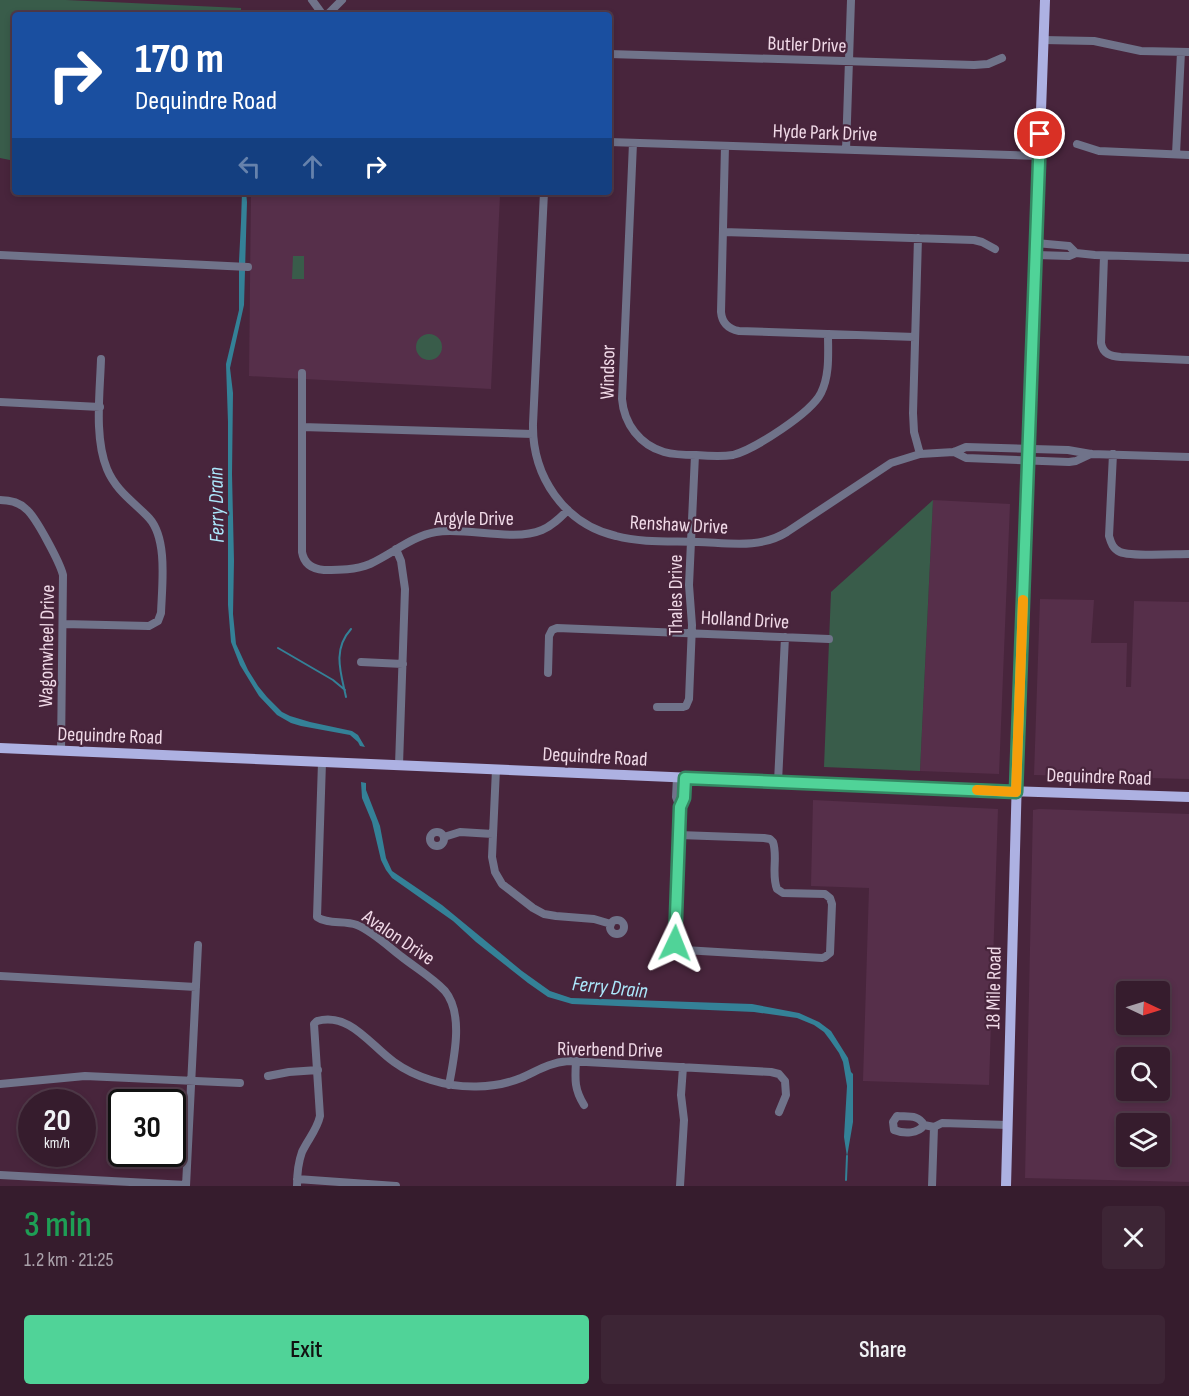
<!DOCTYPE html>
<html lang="en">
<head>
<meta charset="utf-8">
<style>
	:root { --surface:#361c2d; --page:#3d2535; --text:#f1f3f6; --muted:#aaa1aa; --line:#503a49; --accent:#50d398 }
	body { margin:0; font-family:"Sofia Sans Condensed",sans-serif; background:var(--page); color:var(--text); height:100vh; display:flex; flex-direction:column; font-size:22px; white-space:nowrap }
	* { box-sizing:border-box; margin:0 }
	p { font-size:20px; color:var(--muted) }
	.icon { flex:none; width:33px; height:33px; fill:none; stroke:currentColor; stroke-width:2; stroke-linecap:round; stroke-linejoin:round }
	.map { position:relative; height:1186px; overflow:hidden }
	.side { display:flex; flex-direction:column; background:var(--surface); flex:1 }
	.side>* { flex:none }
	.hud { position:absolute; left:12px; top:12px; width:600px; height:183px; border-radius:6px; box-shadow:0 3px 9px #0003,0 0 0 2px var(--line); background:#1a4fa0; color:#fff; overflow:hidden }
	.needle { width:39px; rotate:94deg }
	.tools { position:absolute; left:1116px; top:981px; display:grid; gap:12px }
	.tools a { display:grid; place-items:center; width:54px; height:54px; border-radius:6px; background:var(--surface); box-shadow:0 3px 9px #0003,0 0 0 2px var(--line); font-size:30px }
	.speed { position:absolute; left:18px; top:1089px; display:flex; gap:12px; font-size:30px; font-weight:700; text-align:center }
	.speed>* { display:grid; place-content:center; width:78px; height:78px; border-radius:50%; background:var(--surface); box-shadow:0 3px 9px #0003,0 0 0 2px var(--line); line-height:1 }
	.speed small { font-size:15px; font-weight:400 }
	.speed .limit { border:3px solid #111; border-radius:9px; background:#fff; color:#111 }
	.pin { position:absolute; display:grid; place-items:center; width:51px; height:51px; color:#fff; margin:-26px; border:3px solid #fff; border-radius:50%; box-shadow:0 2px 6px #0007 }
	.me { position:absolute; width:66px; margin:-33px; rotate:2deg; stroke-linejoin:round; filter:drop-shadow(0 0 4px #0008) }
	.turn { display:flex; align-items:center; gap:21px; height:126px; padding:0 24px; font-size:27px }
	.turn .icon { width:78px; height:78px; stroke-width:2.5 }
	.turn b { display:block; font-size:42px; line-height:51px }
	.lanes { display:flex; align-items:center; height:57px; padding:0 24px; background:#0003; justify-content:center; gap:30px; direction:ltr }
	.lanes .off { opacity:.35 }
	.round { display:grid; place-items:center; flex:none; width:63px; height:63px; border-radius:6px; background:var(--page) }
	.overview { display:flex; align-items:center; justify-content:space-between; height:102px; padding:0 24px }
	h1 { font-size:36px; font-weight:600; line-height:45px; color:#1e9e55 }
	.button { display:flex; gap:12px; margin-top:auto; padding:12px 24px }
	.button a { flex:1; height:69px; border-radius:6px; background:var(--accent); color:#111; font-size:24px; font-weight:600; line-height:69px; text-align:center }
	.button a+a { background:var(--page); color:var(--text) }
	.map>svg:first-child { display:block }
</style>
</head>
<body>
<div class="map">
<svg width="1189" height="1186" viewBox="0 0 1189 1186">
	<rect width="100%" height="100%" fill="#48253c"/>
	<path fill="#562f4a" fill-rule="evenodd" d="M251 192H388L500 195 491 389 249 376Z
		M933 500 1010 504 999 774 920 771Z
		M1040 599 1094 600 1091 643H1127L1126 687H1131L1134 601 1189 602V779L1034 775Z
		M813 800 998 809 989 1085 863 1081 869 888 811 886Z
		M1039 809 1189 814V1182L1025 1178 1033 810ZM1126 992H1160V1024H1126ZM1126 1058H1160V1090H1126ZM1126 1124H1160V1156H1126Z"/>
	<path fill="#395c4a" d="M0 0H66L241 8V15H15V161L0 158Z
		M293 256H304V279H292Z
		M416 347a13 13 0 1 1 26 0a13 13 0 1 1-26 0Z
		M933 500 920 771 824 767 831 592Z"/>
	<path fill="#348197" d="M242 192H246L247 202 244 305 230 368 233 393 232 474 234 561 233 614 236 644 248 670 258 686 267 697 282 712 290 716 310 722 352 731 358 735 365 747 360 746 358 742 350 735 301 726 291 723 277 715 259 696 251 683 240 665 231 642 228 605V422L226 364 239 310V261L241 222Z
		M361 782 366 783V790L380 826 386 858 392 871 442 905 522 971 550 991 571 998 752 1004 799 1013 819 1022 831 1031 848 1058 851 1072 853 1074V1122L847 1157 844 1137 847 1086 843 1062 839 1053 830 1040 824 1032 814 1025 797 1018 754 1012 572 1004 548 997 528 983 476 942 453 921 392 878 386 870 381 860 372 822 362 798Z"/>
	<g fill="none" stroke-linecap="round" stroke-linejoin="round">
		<path stroke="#348197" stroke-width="2" d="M278 648 333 680 345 690
			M346 697C341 673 332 650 351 629
			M846 1180 847 1156"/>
		<path stroke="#70738a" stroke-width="8" d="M312 0 323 15
			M327 15 342 0
			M1043 40 1094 41 1141 51 1189 52
			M609 54 974 65 988 64 1002 58
			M609 142 1039 156
			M633 143 622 399C624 424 640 445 664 452 675 455 686 455 696 455 708 456 721 457 733 455 755 449 811 413 821 393 830 375 828 353 828 334
			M1077 144 1099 151 1189 155
			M725 146 721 312C722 323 728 329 739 331L915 337
			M846 150 851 0
			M1176 154 1181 52
			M544 192 533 424C532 476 564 524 616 536 642 543 671 541 698 542 729 543 760 549 787 532L891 463 920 454 954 452 966 447 1068 450 1091 454 1189 457
			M723 232 974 240 982 242 995 249
			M918 238 913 413 914 432 920 454
			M1076 253 1095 255 1189 258
			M0 255 248 267
			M1036 255 1069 256 1076 253 1069 246 1036 243
			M1104 256 1101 343C1103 354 1110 356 1121 357L1189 360
			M302 373V552C304 564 312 569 324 570 340 570 355 570 370 564 392 554 412 536 436 532 467 527 513 542 542 530 552 526 560 518 568 510
			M0 402 100 407
			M302 427 533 434
			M954 452 966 458 1069 462 1076 461 1091 454
			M1113 454 1109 536C1111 543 1113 549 1120 552 1131 557 1175 554 1189 554
			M0 500C10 500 19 502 26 509 36 517 60 563 63 575L61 751
			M396 549 401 561 405 589 399 765
			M63 624 149 626 158 621 161 613C162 585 168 539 149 518 134 502 116 491 107 469 94 437 100 393 101 359
			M361 662 403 664
			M548 673 549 636 552 630 557 628 829 639
			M657 707H683L686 706 689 699 692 625 689 585 695 455
			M322 762 317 917C328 925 344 920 357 925 372 931 389 947 402 957 416 968 433 978 445 991 464 1014 454 1058 449 1085
			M496 769 492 857 495 872 502 884 533 908 544 914 556 916 594 919 611 924
			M677 777 676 797 680 807 675 943 679 948 684 950 822 958 825 957 830 953 832 904 830 898 825 894 783 893 777 889C771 874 778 857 773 842L770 839 764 838 679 835
			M778 782 785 637
			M680 807 684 799 685 778
			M430 839a7 7 0 1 1 14 0a7 7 0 1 1-14 0Z
			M444 837 460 832 493 834
			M610 927a7 7 0 1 1 14 0a7 7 0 1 1-14 0Z
			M0 976 196 987
			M576 1061C575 1079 574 1089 584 1105
			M268 1076 289 1072 318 1070
			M0 1084 85 1076 240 1083
			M924 1125C918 1134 904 1134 894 1130L893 1122 897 1116C908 1117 918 1114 924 1125L934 1127 942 1123 1008 1125
			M0 1175 186 1185
			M297 1179 396 1186
			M186 1186 198 945
			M297 1186C297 1174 298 1163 302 1152 308 1139 317 1130 320 1116L314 1024 317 1021C350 1012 370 1045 394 1062 405 1070 418 1076 431 1080 459 1089 494 1089 521 1078 539 1070 548 1063 568 1061L771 1072 779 1074 785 1081 786 1095 779 1112
			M680 1186 684 1120 681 1095 683 1067
			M932 1186 934 1127"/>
		<path stroke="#adb1e2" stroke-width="10" d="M0 748 974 790 1189 797
			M1006 1186 1017 776 1045 0"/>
	</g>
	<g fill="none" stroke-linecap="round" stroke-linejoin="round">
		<defs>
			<path id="route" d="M675 943 680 807 684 798 685 778 1016 792 1040 134"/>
		</defs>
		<use href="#route" stroke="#348963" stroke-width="15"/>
		<use href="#route" stroke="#50d398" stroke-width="10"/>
		<path stroke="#f59e0b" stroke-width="10" d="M977 790 1016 792 1023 600"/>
	</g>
	<g text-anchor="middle" stroke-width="4.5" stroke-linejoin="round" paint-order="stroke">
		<g font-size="20" fill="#f0d9e7" stroke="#48253c">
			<text transform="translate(807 44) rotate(2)" y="7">Butler Drive</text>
			<text transform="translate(825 132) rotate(2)" y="7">Hyde Park Drive</text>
			<text transform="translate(607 372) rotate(-89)" y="7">Windsor</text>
			<text x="474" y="525">Argyle Drive</text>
			<text transform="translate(679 524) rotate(3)" y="7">Renshaw Drive</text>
			<text transform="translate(675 595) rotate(-90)" y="7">Thales Drive</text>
			<text transform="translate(745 619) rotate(3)" y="7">Holland Drive</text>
			<text transform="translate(46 646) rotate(-89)" y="7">Wagonwheel Drive</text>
			<text transform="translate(110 735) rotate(2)" y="7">Dequindre Road</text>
			<text transform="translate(595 756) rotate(3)" y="7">Dequindre Road</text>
			<text transform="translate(1099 776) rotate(2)" y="7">Dequindre Road</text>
			<text transform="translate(399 937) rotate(34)" y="7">Avalon Drive</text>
			<text transform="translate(993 988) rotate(-89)" y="7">18 Mile Road</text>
			<text transform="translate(610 1049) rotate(1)" y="7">Riverbend Drive</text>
		</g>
		<g font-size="21" font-style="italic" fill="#ace8fc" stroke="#48253c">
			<text transform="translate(216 505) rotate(-91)" y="7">Ferry Drain</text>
			<text transform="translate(610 987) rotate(6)" y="7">Ferry Drain</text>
		</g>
	</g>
</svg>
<div class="tools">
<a><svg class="needle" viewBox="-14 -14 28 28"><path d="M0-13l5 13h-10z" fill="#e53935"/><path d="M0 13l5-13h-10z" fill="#aaa1aa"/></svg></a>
<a><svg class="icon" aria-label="search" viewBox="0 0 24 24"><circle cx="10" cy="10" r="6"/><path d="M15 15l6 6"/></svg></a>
<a><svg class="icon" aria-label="layers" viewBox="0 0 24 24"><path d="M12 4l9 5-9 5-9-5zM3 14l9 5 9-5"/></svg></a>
</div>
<div class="speed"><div>20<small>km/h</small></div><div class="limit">30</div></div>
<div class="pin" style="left:1040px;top:134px;background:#d93025"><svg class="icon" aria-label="arrive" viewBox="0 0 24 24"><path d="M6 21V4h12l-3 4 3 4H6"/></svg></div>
<svg class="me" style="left:675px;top:943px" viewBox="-20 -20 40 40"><path d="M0-17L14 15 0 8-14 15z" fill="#50d398" stroke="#fff" stroke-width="4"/></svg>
<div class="hud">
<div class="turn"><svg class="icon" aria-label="right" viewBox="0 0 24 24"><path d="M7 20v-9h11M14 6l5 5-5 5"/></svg><div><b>170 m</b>Dequindre Road</div></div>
<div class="lanes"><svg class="icon off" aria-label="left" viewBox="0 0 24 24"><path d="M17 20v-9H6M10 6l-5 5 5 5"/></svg><svg class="icon off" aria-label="ahead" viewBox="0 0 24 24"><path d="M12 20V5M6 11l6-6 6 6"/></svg><svg class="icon" aria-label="right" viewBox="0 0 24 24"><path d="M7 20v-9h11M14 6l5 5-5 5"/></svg></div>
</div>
</div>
<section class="side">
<div class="overview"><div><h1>3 min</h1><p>1.2 km · 21:25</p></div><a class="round"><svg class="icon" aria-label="close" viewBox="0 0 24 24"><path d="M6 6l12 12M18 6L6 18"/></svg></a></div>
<div class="button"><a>Exit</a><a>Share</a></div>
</section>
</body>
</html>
